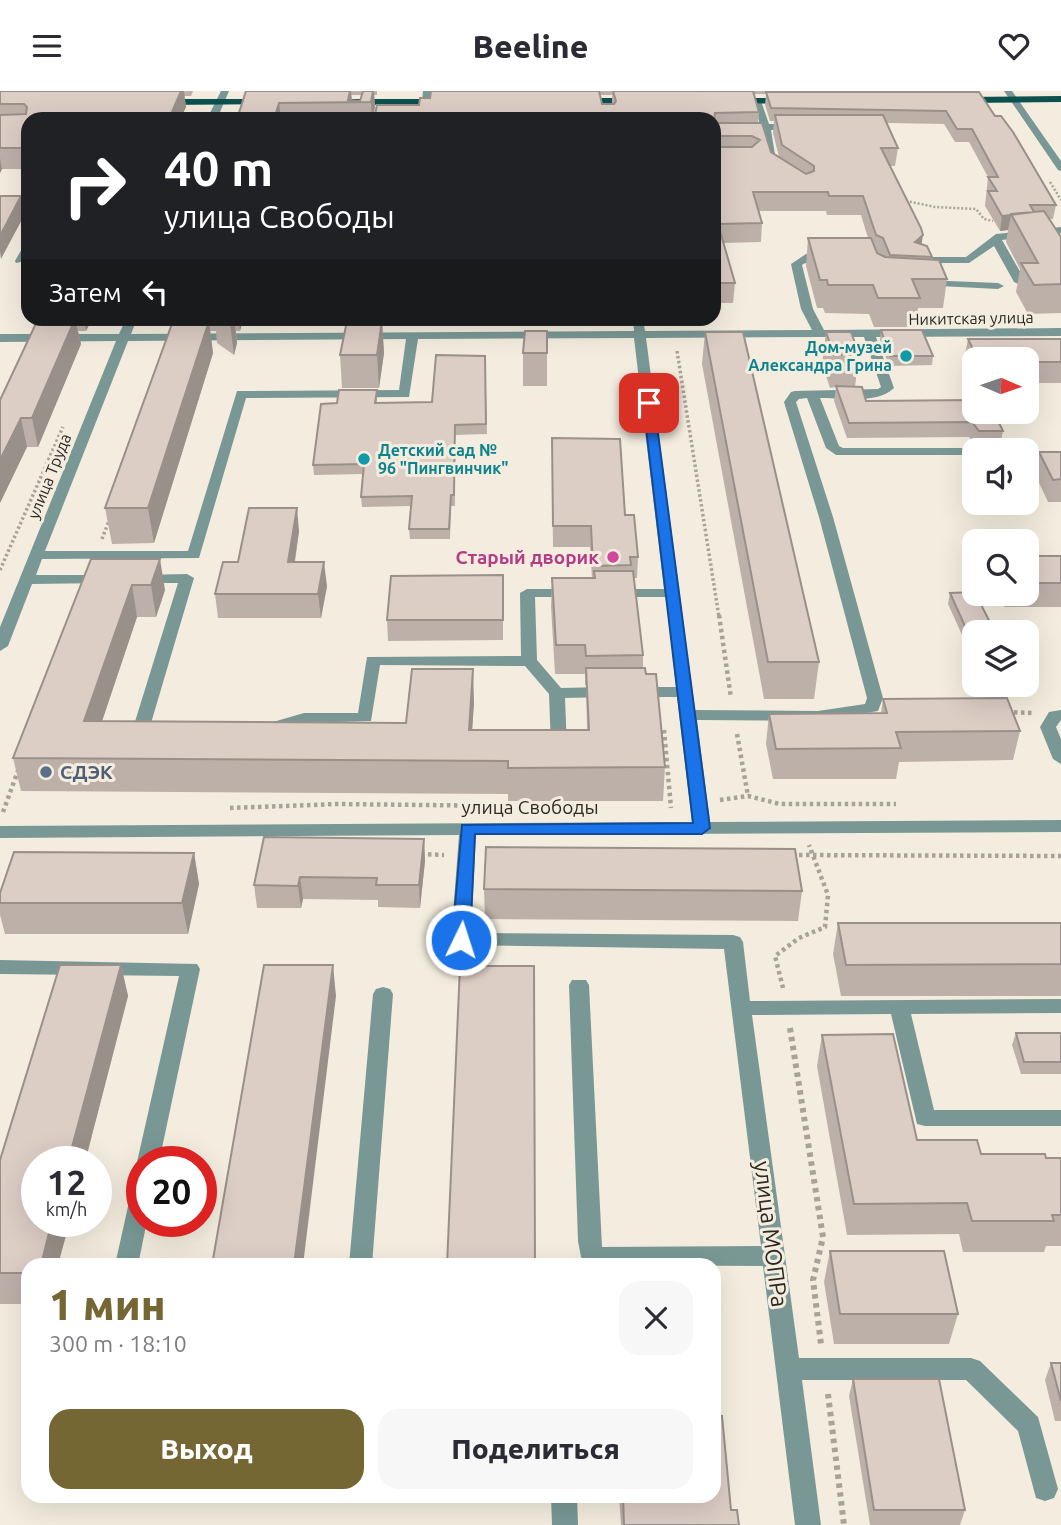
<!DOCTYPE html>
<html lang="ru">
<head>
<meta charset="utf-8">
<style>
	:root { --surface:#fff; --page:#f7f7f7; --text:#2b2b33; --muted:#7c7c81; --accent:#756734 }
	body { margin:0; font-family:Ubuntu,sans-serif; background:var(--page); color:var(--text); height:100vh; display:flex; flex-direction:column; font-size:26px; white-space:nowrap }
	* { box-sizing:border-box; margin:0 }
	p { font-size:23px; color:var(--muted) }
	.icon { flex:none; width:38px; height:38px; fill:none; stroke:currentColor; stroke-width:2; stroke-linecap:round; stroke-linejoin:round }
	.map { position:relative; flex:1; overflow:hidden }
	.sheet { position:absolute; left:21px; top:1167px; width:700px; height:245px; display:flex; flex-direction:column; background:var(--surface); border-radius:21px; box-shadow:0 7px 28px #0002 }
	.sheet>* { flex:none }
	.hud { position:absolute; left:21px; top:21px; width:700px; height:214px; border-radius:21px; box-shadow:0 7px 28px #0002; background:#202124; color:#fff; overflow:hidden }
	.needle { width:46px; rotate:92deg }
	.controls { position:absolute; left:962px; top:256px; display:grid; gap:14px }
	.controls a { display:grid; place-items:center; width:77px; height:77px; border-radius:14px; background:var(--surface); box-shadow:0 7px 28px #0002; font-size:35px }
	.speed { position:absolute; left:21px; top:1055px; display:flex; gap:14px; font-size:35px; font-weight:700; text-align:center }
	.speed>* { display:grid; place-content:center; width:91px; height:91px; border-radius:50%; background:var(--surface); box-shadow:0 7px 28px #0002; line-height:1 }
	.speed small { font-size:18px; font-weight:400 }
	.speed .limit { border:10px solid #d22; background:#fff; color:#111 }
	.pin { position:absolute; display:grid; place-items:center; width:60px; height:60px; color:#fff; margin:-30px; border-radius:14px; box-shadow:0 4px 10px #0006 }
	.me { position:absolute; width:77px; margin:-38px; rotate:4deg; stroke-linejoin:round; filter:drop-shadow(0 0 5px #0008) }
	.turn { display:flex; align-items:center; gap:24px; height:147px; padding:0 28px; font-size:32px }
	.turn .icon { width:91px; height:91px; stroke-width:2.5 }
	.turn b { display:block; font-size:49px; line-height:60px }
	.then { display:flex; align-items:center; height:66px; padding:0 28px; background:#0003; gap:14px; font-size:26px }
	.round { display:grid; place-items:center; flex:none; width:74px; height:74px; border-radius:21px; background:var(--page) }
	.overview { display:flex; align-items:center; justify-content:space-between; height:119px; padding:0 28px }
	h1 { font-size:42px; font-weight:800; line-height:52px; color:var(--accent) }
	.action { display:flex; gap:14px; margin-top:auto; padding:14px 28px }
	.action a { flex:1; height:80px; border-radius:21px; background:var(--accent); color:#fff; font-size:28px; font-weight:800; line-height:80px; text-align:center }
	.action a+a { background:var(--page); color:var(--text) }
	header { display:flex; justify-content:space-between; align-items:center; height:91px; padding:0 28px; background:var(--surface); font-size:32px; font-weight:800 }
	.map>svg:first-child { display:block }
</style>
</head>
<body>
<header><svg class="icon" aria-label="menu" viewBox="0 0 24 24"><path d="M4 6h16M4 12h16M4 18h16"/></svg>Beeline<svg class="icon" aria-label="heart" viewBox="0 0 24 24"><path d="M12 20l-8-8c-3-5 5-10 8-4 3-6 11-1 8 4z"/></svg></header>
<div class="map">
<svg width="1061" height="1434" viewBox="0 0 1061 1434">
	<rect width="100%" height="100%" fill="#f4eddf"/>
	<g fill="none" stroke-linecap="round" stroke-linejoin="round">
		<path stroke="#a8a298" stroke-width="2.5" stroke-dasharray="2 2" stroke-linecap="butt" d="M1050 91 1061 109
			M902 109 935 116 976 118 984 128 993 130"/>
		<path stroke="#a8a298" stroke-width="3.5" stroke-dasharray="2.5 2.5" stroke-linecap="butt" d="M677 260 719 526
			M102 448 110 427
			M0 479 63 336"/>
		<path stroke="#a8a298" stroke-width="4.5" stroke-dasharray="3.5 3.5" stroke-linecap="butt" d="M719 524 731 607
			M1007 621 1033 622
			M664 639 671 717
			M737 643 748 705
			M720 709 748 705 780 713H896
			M230 717 338 713 508 715
			M3 721 19 677
			M421 763 444 764
			M792 764 1061 765
			M783 897 775 865 799 847 825 836 828 804 809 754"/>
		<path stroke="#a8a298" stroke-width="6" stroke-dasharray="4.5 4.5" stroke-linecap="butt" d="M790 937 823 1146 813 1189 821 1253
			M828 1303 844 1434"/>
		<path fill="#799895" fill-rule="evenodd" d="M221 0H229L217 28H207Z
			M423 0H431L429 13 422 11Z
			M1004 0H1012L1061 70V80L1058 79Z
			M754 8 761 10 769 33H795L800 36 795 39H771L777 76 769 74Z
			M1061 136V142L1002 149 1026 191 1020 194 1014 191 994 155 969 172H920L915 169 920 166H966L996 143Z
			M28 153 25 170 16 172 15 170 24 154Z
			M806 163H830L835 166C826 173 812 167 802 174L813 218 824 239 1061 237V245L876 246 894 297C879 313 841 307 820 307L839 355 843 357H977L972 364H836L826 357 807 307 799 308 796 311 833 426 883 607 878 620 818 630 697 629 710 731 1061 729V741L476 744 471 842 733 844 740 846 743 851 750 910 1061 908V922L911 923 934 1019H1061V1035H925L917 1033 891 923 752 924 799 1267H971L980 1270 1038 1326 1058 1398 1054 1407 1045 1410 1036 1407 1018 1340 966 1289H802L821 1434H795L763 1175 588 1174 581 1166 578 1150 569 894 572 889H586L589 894 602 1156 761 1155 724 858 454 854 451 849 459 744 0 747V735L692 731 677 606H635L627 601 635 596H676L666 506H613L606 502 613 498H664L634 247 418 248 409 306 246 307 199 467 42 468 36 484H105L112 488 105 492 32 493 8 555 0 560V536L116 250 0 251V243H119L126 228H137L131 243 634 240 633 228H643L645 240 812 239 801 218 791 173ZM817 246H864L881 296 878 298 795 300 791 301 784 311 819 426 867 607 865 613 818 620 695 619 646 247ZM406 248 399 299 237 300 188 460H45L128 250Z
			M924 189 998 192 1004 195 998 198 920 194 918 192Z
			M187 483 194 487 151 632 162 633 164 637 156 642 135 641 133 637 178 492H140L133 488 140 484Z
			M527 498H574L581 502 574 506H535L537 569 561 597 607 596 615 601 607 606 565 607 567 657 565 661 559 662 551 657 549 603 525 575 380 574 371 630 306 632 280 642 266 641 264 637 266 633 304 622H358L367 566 521 565 520 502Z
			M1061 619V629L1056 636 1061 648V673L1053 668 1040 636 1049 621Z
			M0 869 197 873 200 878 159 1071H142V1078L137 1071 179 885 0 883Z
			M383 896 390 898 393 903 372 1174H349L373 903 376 898Z
			M142 1093V1130H147L138 1174H115L131 1102 134 1096Z
			M551 1405H577L578 1434H552Z"/>
		<path fill="#0c514e" fill-rule="evenodd" d="M1061 5V11L963 12 959 9 963 6Z
			M578 7H634L638 10 634 13 575 12V8Z
			M732 7H788L792 10 788 13 729 12V8Z
			M267 8 271 11 270 13 162 14 158 11 162 8Z
			M442 8 446 11 445 13 351 14 347 11 351 8Z"/>
	</g>
	<path fill="#bdb0a9" fill-rule="evenodd" d="M0 0H193L191 5H184L186 16 180 28H28V78H2L0 82Z
		M246 0H377V4H374L375 16 373 28H237ZM351 4H362L360 10H352Z
		M431 0H971L1056 114 1053 128H1050L1061 146V222L1028 223 1016 201 1020 178 1006 151 1008 139 1000 140 985 115 988 86 969 51H955L944 33 887 32 898 57 895 75H890L921 153 932 166V169L947 188 943 217H918L916 236H874L869 223 825 222 823 217H817L806 175 808 147H868L861 124H827L826 120H759L762 132 761 151 723 152 735 192 733 212H714V28H374L419 14 430 7ZM754 3H766L765 14 770 30H774L773 42 779 66 771 61 758 32 759 21ZM600 4H612V13H602Z
		M38 228H92L86 240H78L81 253 38 356H27L0 412Z
		M183 228H243L240 240H236L237 252 234 264 217 252 216 240H210L213 262 154 452 112 453 105 417 187 230Z
		M372 228H426L425 233 382 234 384 262 379 297H342L340 264 372 230Z
		M881 239 933 265 932 274 889 275 880 249Z
		M547 240V295H523V262Z
		M705 241 819 571 814 608H764L702 273Z
		M826 241 859 263 855 296 866 310 975 309 1003 340 1000 355H976L969 346 847 347 834 310 836 296 830 297 822 273Z
		M968 248H1061V292H1027V268H975V291L964 269Z
		M485 265 487 343 455 344V415H451L450 448H410L409 438 411 415 362 416 361 406 363 383 314 384 313 374 337 312 377 299V312L432 311Z
		M1039 361H1061V411H1048L1035 383Z
		M552 367 625 424 638 466 637 487H633L643 564V577L665 676 663 710H508V703L21 700 13 667 91 468 165 499 156 526H137L102 630 406 632 474 611 472 639H587L586 594H585V583H555L551 516 552 487H592L590 456H553Z
		M299 440 295 471 327 495 321 527H218L215 503 238 471Z
		M1027 465H1061V516H1004L999 502H1027Z
		M503 484V549L388 550 387 529Z
		M950 502 975 541V555H967L948 513Z
		M883 608 1020 640 1013 669 899 671 896 688H773L766 653 769 623 881 622Z
		M424 748 425 770 420 817 378 816V809L303 808 301 817H257L254 794Z
		M194 762 199 793 188 843H5L0 824V802Z
		M484 798 802 800 798 830 485 828Z
		M838 832H1061V905H841L833 863Z
		M121 874 128 905 85 1071H37L28 1174V1213H0V1069Z
		M1016 942H1061V983H1021L1012 954Z
		M822 944 917 1049 981 1063 1061 1067V1155H1046L1044 1161H963L959 1143 847 1144 817 975Z
		M830 1160 958 1223 949 1253H834L824 1191Z
		M714 1230 720 1281 716 1311H714Z
		M1051 1272H1061V1330H1055L1045 1289Z
		M853 1288 965 1419 960 1434H870L849 1305Z
		M619 1405H714L731 1419 739 1434H621Z"/>
	<path fill="#9a908a" d="M181 0H184L186 16 180 28H169Z
		M350 0H351L352 11H348Z
		M373 0H374L375 16 372 28 371 11Z
		M279 12 281 28H274Z
		M0 67 2 78 0 82Z
		M21 105 25 123 1 168 0 161V145Z
		M1011 124 1008 139 1000 140 1002 125Z
		M923 144 920 163 915 151Z
		M75 228 81 253 38 356 32 327Z
		M84 228H92L86 240Z
		M231 228H234L237 252 234 264 230 232Z
		M239 228H243L240 240Z
		M209 230 213 262 154 452 148 417Z
		M382 230 384 262 379 297 377 264Z
		M21 327 27 356 0 412V369Z
		M297 417 299 440 291 495 288 471Z
		M160 468 165 499 156 526 151 494Z
		M324 471 327 495 321 527 318 503Z
		M132 494 137 526 91 663 84 630Z
		M473 578 474 611 470 672 469 639Z
		M424 748 425 770 420 817 419 794Z
		M194 762 199 793 188 843 182 812Z
		M300 786 303 808 301 817 298 795Z
		M121 874 128 905 85 1071H68Z
		M333 874 336 905 303 1174H294Z
		M52 1130H70L58 1174H41Z"/>
	<path fill="#dccdc5" stroke="#9a908a" stroke-width="2" d="M0 0H181L169 28H28V57H0V24L26 23 27 16 24 13H0Z
		M246 0H350L348 9 360 10 363 0H373L371 11 279 12 274 28H237Z
		M431 0H599L602 13H614L616 10 613 0H753L759 21 715 22 714 29 652 28 651 24H574V28H512V24H468L467 28H374L377 14H419L420 7H430Z
		M766 1H979L995 25H1001L1013 41 1056 114H1030L1034 121 1002 125 988 100H997L988 86H998L972 38H957L946 20 771 17Z
		M775 24H883L898 57H881L921 137 923 144 915 151 927 155 932 166 890 164 883 147 876 144 863 105H829L828 101H753L762 132 718 133 735 192H714V52L715 56H752L760 49 752 45H715L714 46V32H762L771 61 806 83 814 80V75L782 54Z
		M0 105H21L0 145Z
		M1044 120 1061 146V193L1034 194 1021 172H1038L1011 123Z
		M808 147H871L877 162 885 166 939 169 947 188H912L920 207H878L873 194H828L827 189H820Z
		M38 228H75L32 327H21L0 369V309Z
		M224 228H231L230 232Z
		M173 230H209L148 417H105Z
		M347 230H382L377 264H340Z
		M881 239H922L933 265H890Z
		M525 240H547V262H523Z
		M705 241H743L819 571H768Z
		M826 241H851L859 263 834 264Z
		M968 248H1061V271H1027V268H978Z
		M436 264 485 265 486 333 455 334 454 404H451L449 438H409L412 405 361 406 364 373 313 374 321 313 337 312 339 299H377L375 312 432 311Z
		M836 295 862 296 866 310 975 309V320H993L1003 340H979L972 331 849 332Z
		M552 347 620 348 625 424H634L638 466H630L631 474 593 475 591 435H553Z
		M1039 361H1061V388L1053 389Z
		M249 417H297L288 471H324L318 503H215L223 471H238Z
		M1027 465H1061V492H1027Z
		M91 468H160L151 494H132L84 630 406 632 412 578H473L469 639H589L586 577H645L646 583H656L665 676 508 677V670L13 667Z
		M594 480H633L643 564 586 565 585 554H556L552 487H595Z
		M503 484V529H387L391 485Z
		M975 501V502L995 541H975V544H969L950 502Z
		M1007 607 1020 640 896 641 901 657 776 658 769 623 887 622 883 608Z
		M264 746 424 748 419 794H376L377 787 300 786 298 795 254 794Z
		M486 756 795 758 802 800 484 798Z
		M14 761 194 762 182 812H0V802Z
		M838 832H1061V873L846 874Z
		M60 874H121L68 1071H37V1130H52L41 1174H28V1182H0V1069Z
		M264 874H333L294 1174H212Z
		M460 875H534L535 1174H447Z
		M1016 942H1061V971H1024Z
		M893 943 917 1049H977L981 1063H1045L1046 1067H1061V1124H1052L1054 1130H972L967 1112 854 1113 822 944Z
		M830 1160H944L958 1223H840Z
		M714 1230 720 1281H714Z
		M1051 1272H1061V1310Z
		M853 1288H939L965 1419H874Z
		M714 1325H722L731 1419H737L739 1434H624L623 1405H714Z"/>
	<path fill="#1a73e8" stroke="#114b97" stroke-width="2" d="M649 309 654 312 710 737 702 743H475L470 849 467 854H455L452 849 462 734 693 732 643 312Z"/>
	<g fill="#0f9aa8" stroke="#f4eddf" stroke-width="2.5">
		<circle cx="906" cy="265" r="7"/>
		<circle cx="364" cy="368" r="7"/>
	</g>
	<circle fill="#d1479c" stroke="#f4eddf" stroke-width="2.5" cx="613" cy="466" r="7"/>
	<circle fill="#5c6f8a" stroke="#f4eddf" stroke-width="2.5" cx="46" cy="681" r="7"/>
	<g text-anchor="middle" stroke-width="6" stroke-linejoin="round" paint-order="stroke">
		<g font-size="16" fill="#2c2924" stroke="#f4eddf">
			<text transform="translate(971 227) rotate(-1)" y="6">Никитская улица</text>
			<text transform="translate(49 385) rotate(-68)" y="6">улица Труда</text>
		</g>
		<g font-size="16" font-weight="bold" fill="#0d838f" stroke="#f4eddf" text-anchor="end">
			<text x="892" y="262">Дом-музей<tspan x="892" dy="18">Александра Грина</tspan></text>
			<text x="378" y="365" text-anchor="start">Детский сад №<tspan x="378" dy="18">96 "Пингвинчик"</tspan></text>
		</g>
		<g font-size="19" font-weight="bold" fill="#b23c85" stroke="#f4eddf" text-anchor="end">
			<text x="599" y="473">Старый дворик</text>
		</g>
		<g font-size="19" font-weight="bold" fill="#4e5e75" stroke="#f4eddf" text-anchor="start">
			<text x="60" y="688">СДЭК</text>
		</g>
		<g font-size="19" fill="#2c2924" stroke="#f4eddf">
			<text x="530" y="723">улица Свободы</text>
		</g>
		<g font-size="23" fill="#2c2924" stroke="#f4eddf">
			<text transform="translate(771 1143) rotate(83)" y="8">улица МОПРа</text>
		</g>
	</g>
</svg>
<div class="controls">
<a><svg class="needle" viewBox="-14 -14 28 28"><path d="M0-13l5 13h-10z" fill="#e53935"/><path d="M0 13l5-13h-10z" fill="#7c7c81"/></svg></a>
<a><svg class="icon" aria-label="sound" viewBox="0 0 24 24"><path d="M4 9h4l5-4v14l-5-4H4zM17 9q2 3 0 6"/></svg></a>
<a><svg class="icon" aria-label="search" viewBox="0 0 24 24"><circle cx="10" cy="10" r="6"/><path d="M15 15l6 6"/></svg></a>
<a><svg class="icon" aria-label="layers" viewBox="0 0 24 24"><path d="M12 4l9 5-9 5-9-5zM3 14l9 5 9-5"/></svg></a>
</div>
<div class="speed"><div>12<small>km/h</small></div><div class="limit">20</div></div>
<div class="pin" style="left:649px;top:312px;background:#d93025"><svg class="icon" aria-label="arrive" viewBox="0 0 24 24"><path d="M6 21V4h12l-3 4 3 4H6"/></svg></div>
<svg class="me" style="left:461px;top:849px" viewBox="-20 -20 40 40"><circle r="17" fill="#1a73e8" stroke="#fff" stroke-width="3"/><path d="M0-11L8 9 0 5-8 9z" fill="#fff"/></svg>
<div class="hud">
<div class="turn"><svg class="icon" aria-label="right" viewBox="0 0 24 24"><path d="M7 20v-9h11M14 6l5 5-5 5"/></svg><div><b>40 m</b>улица Свободы</div></div>
<div class="then">Затем<svg class="icon" aria-label="left" viewBox="0 0 24 24"><path d="M17 20v-9H6M10 6l-5 5 5 5"/></svg></div>
</div>
<section class="sheet">
<div class="overview"><div><h1>1 мин</h1><p>300 m · 18:10</p></div><a class="round"><svg class="icon" aria-label="close" viewBox="0 0 24 24"><path d="M6 6l12 12M18 6L6 18"/></svg></a></div>
<div class="action"><a>Выход</a><a>Поделиться</a></div>
</section>
</div>
</body>
</html>
